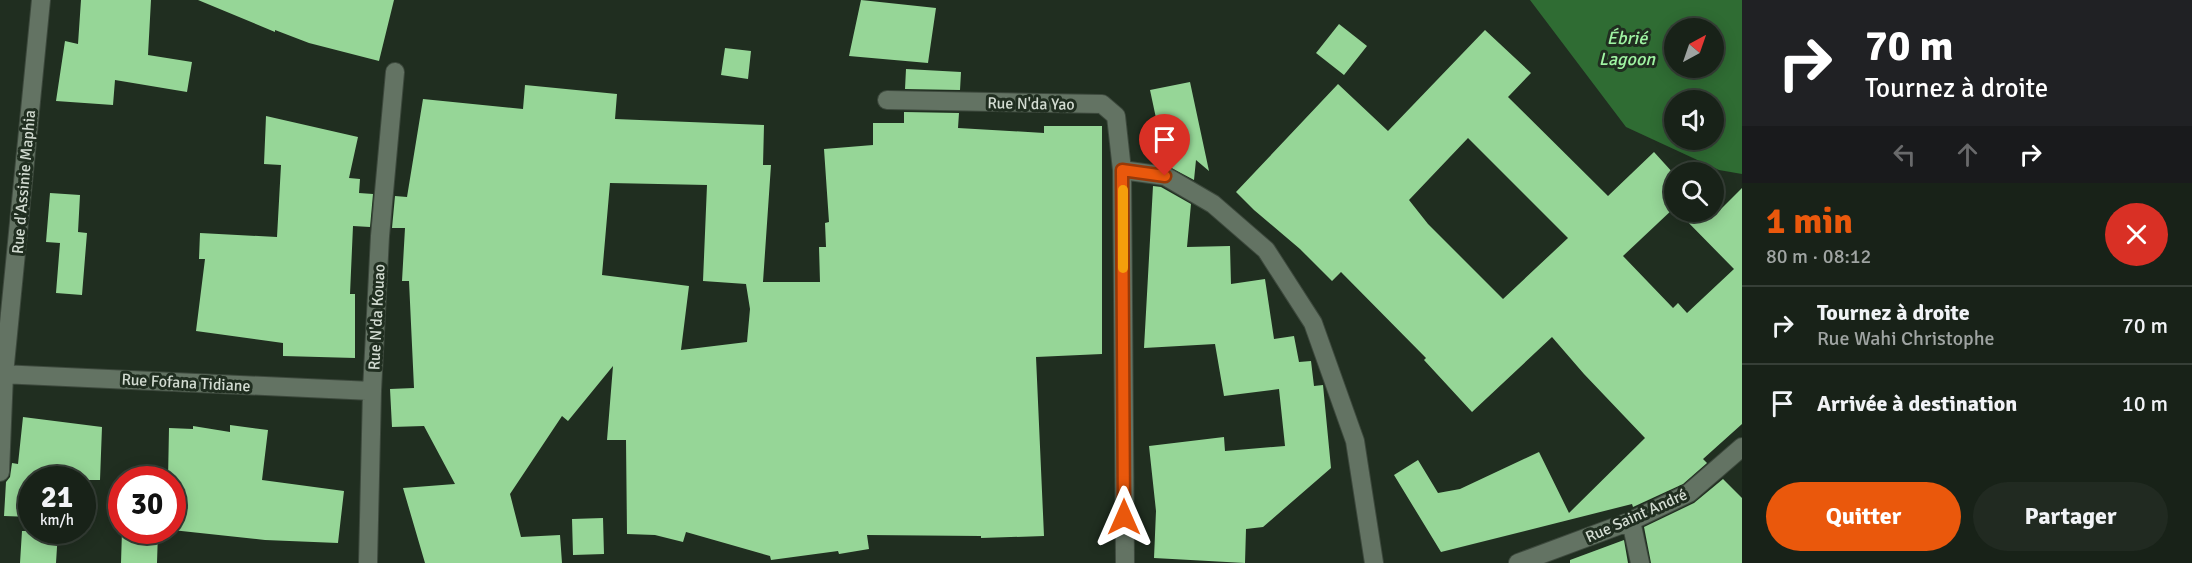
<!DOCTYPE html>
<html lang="fr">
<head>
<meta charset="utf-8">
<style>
	:root { --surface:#182218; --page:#212a21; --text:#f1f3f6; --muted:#9fa4a2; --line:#363f37; --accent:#ea580c }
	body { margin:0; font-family:Signika,sans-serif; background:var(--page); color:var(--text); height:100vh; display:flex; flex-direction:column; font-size:22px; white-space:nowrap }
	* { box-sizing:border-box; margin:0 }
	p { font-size:20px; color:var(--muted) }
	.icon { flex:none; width:33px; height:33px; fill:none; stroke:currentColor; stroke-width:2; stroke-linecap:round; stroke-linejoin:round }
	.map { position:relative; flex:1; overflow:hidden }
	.side { display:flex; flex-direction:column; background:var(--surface); width:450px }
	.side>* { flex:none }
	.banner { background:#202124; color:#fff; overflow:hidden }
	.needle { width:39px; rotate:40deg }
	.buttons { position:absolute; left:1664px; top:18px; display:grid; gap:12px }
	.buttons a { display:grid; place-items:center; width:60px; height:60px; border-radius:50%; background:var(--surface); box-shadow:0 3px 15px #0003,0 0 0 2px var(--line); font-size:30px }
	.speed { position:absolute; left:18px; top:466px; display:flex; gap:12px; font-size:30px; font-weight:700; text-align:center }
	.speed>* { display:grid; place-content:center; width:78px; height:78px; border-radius:50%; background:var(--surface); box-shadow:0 3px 15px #0003,0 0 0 2px var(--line); line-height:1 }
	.speed small { font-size:15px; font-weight:400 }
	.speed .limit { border:9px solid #d22; background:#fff; color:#111 }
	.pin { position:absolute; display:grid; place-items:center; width:51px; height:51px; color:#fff; margin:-62px -26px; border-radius:50% 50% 50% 0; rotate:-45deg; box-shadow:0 0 6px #0007 }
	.pin .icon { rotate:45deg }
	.me { position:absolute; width:66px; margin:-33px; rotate:0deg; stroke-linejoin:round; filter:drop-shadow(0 0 4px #0008) }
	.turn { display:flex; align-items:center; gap:21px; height:126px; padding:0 24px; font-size:27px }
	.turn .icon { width:78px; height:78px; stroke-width:2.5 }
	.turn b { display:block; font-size:42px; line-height:51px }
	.lanes { display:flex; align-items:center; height:57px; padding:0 24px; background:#0003; justify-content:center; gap:30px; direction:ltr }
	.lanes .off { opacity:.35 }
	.round { display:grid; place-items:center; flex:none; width:63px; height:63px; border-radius:32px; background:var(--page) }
	.headline { display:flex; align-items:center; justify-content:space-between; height:102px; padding:0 24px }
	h1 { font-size:36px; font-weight:700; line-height:45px; color:var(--accent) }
	.action { display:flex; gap:12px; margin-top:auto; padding:12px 24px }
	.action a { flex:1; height:69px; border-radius:36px; background:var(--accent); color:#fff; font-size:24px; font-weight:700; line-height:69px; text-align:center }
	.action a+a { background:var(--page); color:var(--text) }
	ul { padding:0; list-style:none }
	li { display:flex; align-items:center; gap:18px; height:78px; padding:0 24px; border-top:2px solid var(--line) }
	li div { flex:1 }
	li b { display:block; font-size:22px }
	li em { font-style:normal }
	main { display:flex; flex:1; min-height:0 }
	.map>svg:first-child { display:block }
</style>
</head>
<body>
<main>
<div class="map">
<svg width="1742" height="563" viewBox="0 0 1742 563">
	<rect width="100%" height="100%" fill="#202e20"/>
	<path fill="#2f6c33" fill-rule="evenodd" d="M1530 0H1742V174L1719 170 1626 127ZM1674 28H1713V68H1674ZM1674 100H1713V140H1674Z"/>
	<path fill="#96d697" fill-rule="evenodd" d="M81 0H151L148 55 192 62 187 92 115 80 113 105 56 101 65 41 78 44Z
		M198 0H394L379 61 309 43 275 30V32Z
		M861 0 936 8 928 63 849 56Z
		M1339 24 1367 46 1344 75 1316 53Z
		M1485 30 1531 73 1508 97 1608 196 1654 152 1674 174V208L1623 256 1673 308 1678 303 1687 313 1734 269 1678 212H1718L1742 188V424L1703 459 1707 463 1683 484 1633 507 1632 504 1441 552 1394 475 1418 460 1438 493 1460 489 1539 452 1569 513 1645 438 1584 374 1552 337 1472 412 1424 360 1426 358 1341 272 1332 281 1300 249 1254 210 1236 192 1338 84 1388 131ZM1468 138 1568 238 1503 299 1428 224 1409 200Z
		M725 48 751 51 748 79 721 75Z
		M906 69 961 72 960 90 905 89Z
		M1190 82 1209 171 1196 160 1194 180 1166 165 1150 90Z
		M525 85 617 94 615 119 764 125 763 165H771L763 282H820L819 247H826L825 223 829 222 824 149 873 145V123H904V112L959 113 958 128 1044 133V126H1102V354L1036 357 1044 536 981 538V536L867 535 869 549 839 554 838 551 771 560 770 556 686 532 683 542 655 535 627 534 626 440H607L613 366 568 421 562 416 510 494 521 537 560 535 562 563H425L403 488 455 484 424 426 392 427 390 389 414 388 409 281H402L405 228H392L395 196 407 197 423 99 523 109ZM610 183 707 185 703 281 746 284 750 309 747 342 681 350 689 286 602 275Z
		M266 116 358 137 349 178 360 179 359 193 373 194 370 227 353 226 350 294H355V358L283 356V343L196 331 205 259H199L200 233 277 237 281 165 264 164Z
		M1153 186 1161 187 1191 204 1187 247 1230 246 1231 284 1265 279 1274 339 1294 336 1299 362 1311 361 1314 386 1323 385 1331 468 1263 527 1246 529 1245 563 1154 558 1156 511 1149 446 1224 437 1225 451 1285 446 1279 389 1224 396 1215 344 1144 348Z
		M50 193 80 195 78 232 87 233 82 295 56 293 60 243 46 242Z
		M23 417 102 427 100 480H32V517L4 516 6 482 10 477 12 463 18 464Z
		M230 425 268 430 262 480 344 491 338 543 265 540 172 530V480H168L169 428 193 429V426L230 432Z
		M1723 479 1742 498V563H1651L1644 527 1694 503Z
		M603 518 604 554 573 555 572 519Z
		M22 531H58L56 563H20Z
		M122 531H158L157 563H121Z
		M1624 540 1628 563H1570V560Z"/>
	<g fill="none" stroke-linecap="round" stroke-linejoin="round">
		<defs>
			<path id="minor" d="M887 100 1102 104 1116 116 1122 170
				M0 374 372 391
				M0 472 4 374 41 0
				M1631 521 1640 563
				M368 563 372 391 380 236 395 72
				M1125 563 1122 170 1165 176 1213 204 1266 250 1313 323 1355 441 1374 563
				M1518 563 1631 521 1689 493 1742 447"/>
		</defs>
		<use href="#minor" stroke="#3d493d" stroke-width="20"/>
		<use href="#minor" stroke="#637363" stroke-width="18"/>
	</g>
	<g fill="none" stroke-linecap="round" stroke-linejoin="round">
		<defs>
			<path id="route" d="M1124 517 1122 170 1165 176"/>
		</defs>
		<use href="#route" stroke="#983908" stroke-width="15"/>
		<use href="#route" stroke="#ea580c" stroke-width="10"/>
		<path stroke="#f59e0b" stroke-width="10" d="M1123 190V268"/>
	</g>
	<g text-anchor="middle" stroke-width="6" stroke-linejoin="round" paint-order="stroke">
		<g font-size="16" fill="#d2dbd1" stroke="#202e20">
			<text transform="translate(1031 103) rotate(1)" y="6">Rue N'da Yao</text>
			<text transform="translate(23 182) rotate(-85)" y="6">Rue d'Assinie Maphia</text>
			<text transform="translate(376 317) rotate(-87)" y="6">Rue N'da Kouao</text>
			<text transform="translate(186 382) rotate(3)" y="6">Rue Fofana Tidiane</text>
			<text transform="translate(1636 515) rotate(-24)" y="6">Rue Saint André</text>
		</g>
		<g font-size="18" font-style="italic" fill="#a0f5a3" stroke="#202e20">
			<text x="1627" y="44">Ébrié<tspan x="1627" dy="21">Lagoon</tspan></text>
		</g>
	</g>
</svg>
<div class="buttons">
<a><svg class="needle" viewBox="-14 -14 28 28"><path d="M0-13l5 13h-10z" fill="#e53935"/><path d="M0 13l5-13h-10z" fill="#9fa4a2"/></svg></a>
<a><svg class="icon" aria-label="sound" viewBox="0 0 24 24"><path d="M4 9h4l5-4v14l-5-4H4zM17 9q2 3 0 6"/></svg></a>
<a><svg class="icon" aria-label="search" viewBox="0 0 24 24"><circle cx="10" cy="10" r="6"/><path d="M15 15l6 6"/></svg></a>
</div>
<div class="speed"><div>21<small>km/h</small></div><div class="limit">30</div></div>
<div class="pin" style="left:1165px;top:176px;background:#d93025"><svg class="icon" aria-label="arrive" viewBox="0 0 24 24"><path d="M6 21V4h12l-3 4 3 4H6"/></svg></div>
<svg class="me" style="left:1124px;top:517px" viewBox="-20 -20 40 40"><path d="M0-17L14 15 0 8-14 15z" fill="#ea580c" stroke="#fff" stroke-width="4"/></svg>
</div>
<section class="side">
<div class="banner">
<div class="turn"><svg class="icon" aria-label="right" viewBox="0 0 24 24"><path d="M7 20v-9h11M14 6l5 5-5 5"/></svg><div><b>70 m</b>Tournez à droite</div></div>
<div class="lanes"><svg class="icon off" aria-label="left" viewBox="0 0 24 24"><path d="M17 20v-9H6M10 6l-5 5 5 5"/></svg><svg class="icon off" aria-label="ahead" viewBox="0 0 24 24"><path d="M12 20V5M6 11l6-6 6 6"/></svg><svg class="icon" aria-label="right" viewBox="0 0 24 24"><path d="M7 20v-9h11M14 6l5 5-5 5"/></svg></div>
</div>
<div class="headline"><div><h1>1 min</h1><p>80 m · 08:12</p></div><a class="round" style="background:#d93025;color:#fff"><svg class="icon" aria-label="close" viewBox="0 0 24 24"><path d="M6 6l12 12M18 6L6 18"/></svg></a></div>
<ul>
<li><svg class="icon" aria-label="right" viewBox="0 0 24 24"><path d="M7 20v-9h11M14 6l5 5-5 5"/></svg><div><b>Tournez à droite</b><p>Rue Wahi Christophe</p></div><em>70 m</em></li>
<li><svg class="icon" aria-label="arrive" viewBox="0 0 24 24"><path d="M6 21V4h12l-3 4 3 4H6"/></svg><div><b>Arrivée à destination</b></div><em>10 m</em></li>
</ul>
<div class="action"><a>Quitter</a><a>Partager</a></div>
</section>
</main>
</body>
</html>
